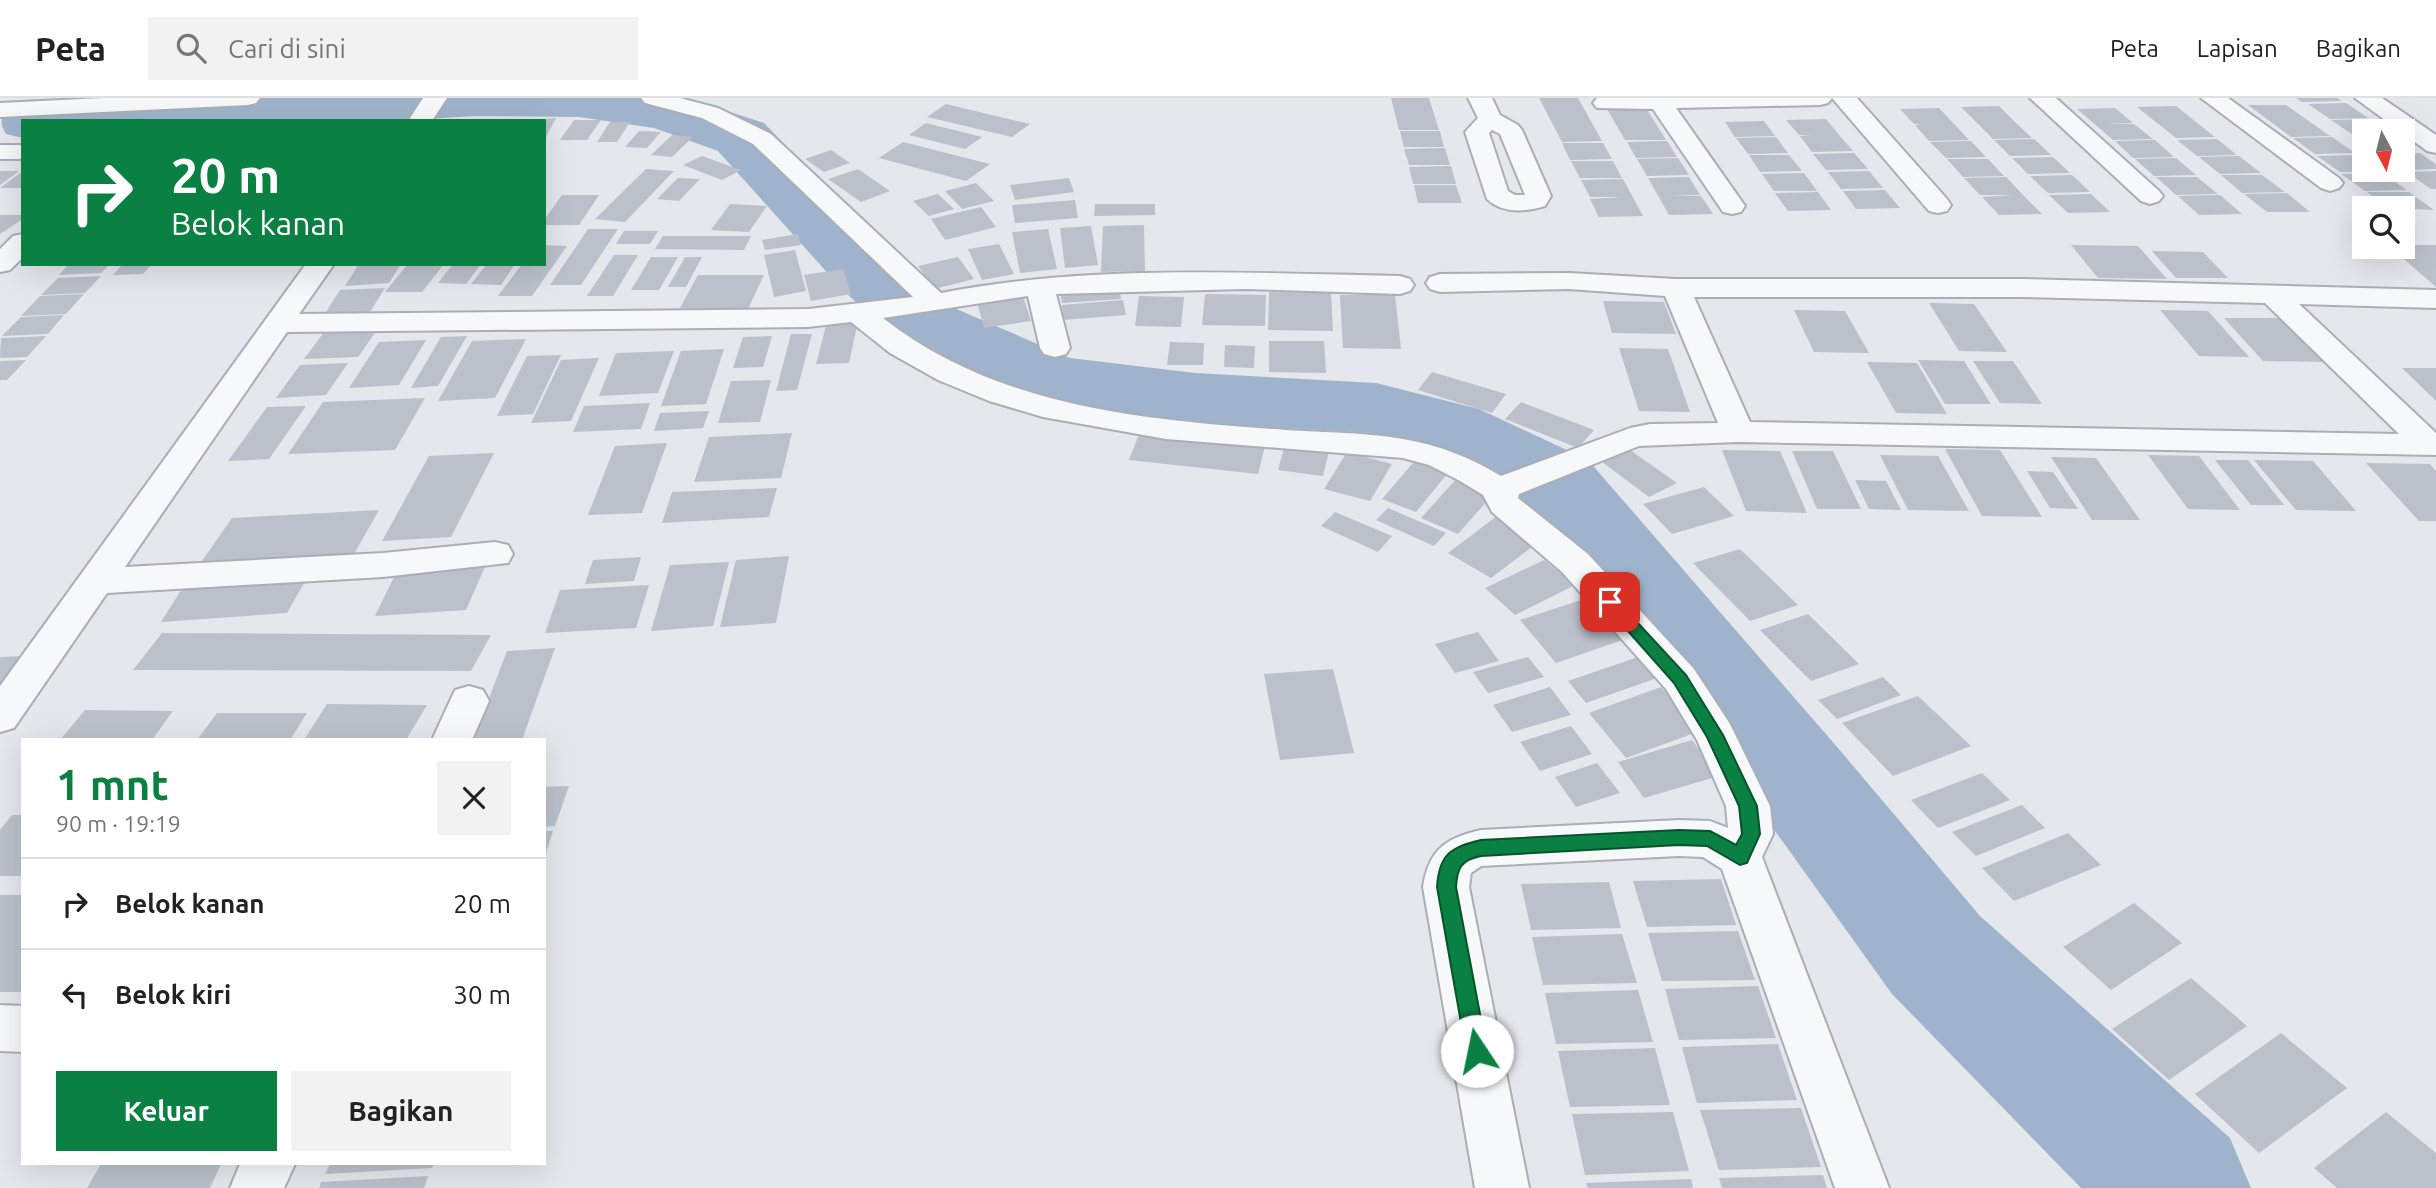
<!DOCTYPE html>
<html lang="id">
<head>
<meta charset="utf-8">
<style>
	:root { --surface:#fff; --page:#f2f2f2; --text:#222; --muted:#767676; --line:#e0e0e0; --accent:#0b8043 }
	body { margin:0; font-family:Ubuntu,sans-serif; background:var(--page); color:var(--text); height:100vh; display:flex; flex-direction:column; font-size:26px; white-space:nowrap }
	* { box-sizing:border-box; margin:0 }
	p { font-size:23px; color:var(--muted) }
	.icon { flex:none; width:38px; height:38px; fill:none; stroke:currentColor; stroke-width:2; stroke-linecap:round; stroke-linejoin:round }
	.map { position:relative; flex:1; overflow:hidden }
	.side { position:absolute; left:21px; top:640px; width:525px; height:427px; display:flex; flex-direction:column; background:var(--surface); border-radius:0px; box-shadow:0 7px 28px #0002 }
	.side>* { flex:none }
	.guide { position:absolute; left:21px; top:21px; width:525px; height:147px; border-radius:0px; box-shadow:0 7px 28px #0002; background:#0b8043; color:#fff; overflow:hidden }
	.needle { width:46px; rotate:173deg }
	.tools { position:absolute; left:2352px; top:21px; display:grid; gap:14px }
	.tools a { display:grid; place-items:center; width:63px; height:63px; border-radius:0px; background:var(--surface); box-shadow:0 7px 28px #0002; font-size:35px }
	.pin { position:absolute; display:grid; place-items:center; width:60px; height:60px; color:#fff; margin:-30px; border-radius:14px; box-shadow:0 4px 10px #0006 }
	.me { position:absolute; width:77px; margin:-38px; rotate:349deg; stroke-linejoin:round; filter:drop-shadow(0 0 5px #0008) }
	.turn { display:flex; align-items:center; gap:24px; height:147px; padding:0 35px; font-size:32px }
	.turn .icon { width:91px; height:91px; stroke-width:2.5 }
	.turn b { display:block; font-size:49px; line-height:60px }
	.round { display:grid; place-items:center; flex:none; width:74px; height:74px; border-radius:0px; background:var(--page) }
	.head { display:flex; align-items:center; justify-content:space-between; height:119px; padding:0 35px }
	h1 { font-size:42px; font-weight:700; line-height:52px; color:var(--accent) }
	.action { display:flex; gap:14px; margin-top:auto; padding:14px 35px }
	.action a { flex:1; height:80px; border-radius:0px; background:var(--accent); color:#fff; font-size:28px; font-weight:700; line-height:80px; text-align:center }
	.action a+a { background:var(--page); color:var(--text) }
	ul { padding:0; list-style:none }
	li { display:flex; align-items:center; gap:21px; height:91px; padding:0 35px; border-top:2px solid var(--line) }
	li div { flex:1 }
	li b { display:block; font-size:26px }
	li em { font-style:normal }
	header { display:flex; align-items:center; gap:42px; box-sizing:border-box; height:98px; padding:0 35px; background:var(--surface); border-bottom:2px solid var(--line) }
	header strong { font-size:33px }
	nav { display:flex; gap:38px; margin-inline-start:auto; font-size:24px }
	.search { width:490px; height:63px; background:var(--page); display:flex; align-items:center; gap:18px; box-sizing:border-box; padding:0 24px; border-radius:0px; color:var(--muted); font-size:26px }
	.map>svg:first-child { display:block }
</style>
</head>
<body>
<header>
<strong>Peta</strong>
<div class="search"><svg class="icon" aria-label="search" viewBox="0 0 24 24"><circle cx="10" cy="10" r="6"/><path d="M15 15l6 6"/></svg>Cari di sini</div>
<nav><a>Peta</a><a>Lapisan</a><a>Bagikan</a></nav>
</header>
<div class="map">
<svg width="2436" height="1090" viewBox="0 0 2436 1090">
	<rect width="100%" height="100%" fill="#e4e7ec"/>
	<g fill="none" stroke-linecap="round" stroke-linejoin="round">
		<path fill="#9fb4cc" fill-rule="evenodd" d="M112 0H687L764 25 894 159 947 207 1070 260 1195 275 1376 285 1479 311 1588 362 1838 650 1980 818 2230 1040 2251 1090H2081L1892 896 1760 712 1524 402 1419 347 1373 335 1195 325 1053 307 1024 299 893 239 842 191 718 53 654 30 579 19 476 18 391 23H23V40L6 36C0 26 0 20 6 10L28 4Z"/>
	</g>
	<path fill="#bbc0ca" d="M1391 0H1429L1439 32H1399Z
		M1539 0H1578L1602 43 1562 44Z
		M2296 0H2337L2342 3 2302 4Z
		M2346 5 2368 20 2330 21 2308 6Z
		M946 6 1030 26 1012 39 927 19Z
		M2248 7H2286L2330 38 2291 39Z
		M1999 8 2015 24 2032 40 1993 41 1961 9Z
		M2176 8 2196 24 2215 39 2176 40 2137 9Z
		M1646 10 1666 42H1625L1607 11Z
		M1939 10 1969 42 1929 43 1915 27 1922 26H1914L1900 11Z
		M2115 10 2133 25 2106 26H2134L2153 41 2113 42 2077 11Z
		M556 20 544 43V21Z
		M1826 21 1839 37 1853 53 1812 54 1800 38 1811 37H1799L1786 22Z
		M2369 21 2388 33H2364V37H2353L2331 22Z
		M574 22H601L587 42H560Z
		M1764 23 1775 38 1735 39 1725 24Z
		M610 24H630L617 44H597Z
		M926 25 982 39 965 51 909 37Z
		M639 33 661 34 647 50 625 49Z
		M1400 33H1440L1444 49H1404Z
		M672 37 693 39 672 59 651 57Z
		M1776 39 1788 55 1748 56 1736 40Z
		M2332 39 2355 55 2315 56 2293 40Z
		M2034 41 2051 57 2010 58 1994 42Z
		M2217 41 2237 57 2197 58 2177 42Z
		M2155 42 2174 59 2133 60 2115 43Z
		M1667 43 1677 59 1636 60 1627 44Z
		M1971 43 1986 59 1946 60 1930 44Z
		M903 44 990 66 966 83 879 60Z
		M1562 45H1603L1612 61 1570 62Z
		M1445 50 1450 67H1409L1404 51Z
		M831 52 850 65 824 74 805 61Z
		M1854 55 1868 71 1826 72 1813 56Z
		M2403 55H2420L2436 66V71L2404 72Z
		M1749 57H1789L1802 73 1760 74Z
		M2357 57 2364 62V74H2340L2317 58Z
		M702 58 741 72 722 82 683 67Z
		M2239 58 2261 75 2220 76 2199 59Z
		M2053 59 2070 75 2028 76 2012 60Z
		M1678 60 1689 77 1647 78 1637 61Z
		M2176 60 2196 77 2154 78 2135 61Z
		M1947 61H1988L2004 78 1963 79Z
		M1571 63H1613L1622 80H1580Z
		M1451 68 1456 86H1413L1409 69Z
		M646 71 674 73 625 124 595 121Z
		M858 71 890 93 861 104 828 81Z
		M0 73H19L0 87Z
		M23 73V90H0Z
		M1869 73 1883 90 1841 91 1828 74Z
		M2436 73V91H2431L2406 74Z
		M1804 75 1817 93H1774L1762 76Z
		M2382 75 2407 92 2365 93 2341 76Z
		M2072 77 2090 94 2048 95 2030 78Z
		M2221 77H2262L2285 94 2242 95Z
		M1689 79 1700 97 1668 98H1701L1713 116 1669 117 1648 80Z
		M2006 79 2024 98 2042 116 1999 117 1982 99 2014 97H1980L1964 80Z
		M2156 79H2197L2218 96 2176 97Z
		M678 80 700 81 679 103 657 101Z
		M1069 80 1074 94 1015 102 1010 87Z
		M1623 81 1643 118 1599 119 1590 101 1623 99H1590L1581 82Z
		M976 85 994 103 962 111 945 93Z
		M1414 87H1456L1462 105H1418Z
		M1885 92 1900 110 1856 111 1843 93Z
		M1818 94 1831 112 1788 113 1775 95Z
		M2367 94H2409L2434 112 2388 110Z
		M2287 95 2310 114H2267L2244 96Z
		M938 96 954 111 929 118 913 103Z
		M2091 96 2110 114 2068 115 2049 97Z
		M562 97H599L579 127H544V122Z
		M2220 97 2242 116 2199 117 2178 98Z
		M1075 102 1078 120 1015 125 1012 107Z
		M730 106 767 108 749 134 711 132Z
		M1095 106H1155V117L1094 118Z
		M981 109 996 129 945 142 931 121Z
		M0 117H23V121L0 136Z
		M1144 127 1145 173 1101 174 1103 128Z
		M1091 128 1098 167 1065 170 1060 130Z
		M588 131H618L581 187H550Z
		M1048 131 1057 171 1020 175 1012 134Z
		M624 133H658L650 146H616Z
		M798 136 801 147 765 152 762 142Z
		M663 138H751L744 152 655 151Z
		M999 146 1014 176 982 182 968 151Z
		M544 147 567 148 532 198H498L522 166H544Z
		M2071 147 2138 148 2167 181 2098 180Z
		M2403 147H2436V189L2390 149Z
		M795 152 806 193 774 199 764 157Z
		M2152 153 2203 154 2228 180H2176Z
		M614 157H638L613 198H587Z
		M651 159H678L659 192H631Z
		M685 159H702L686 189H668Z
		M958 159 974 181 934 191 918 168Z
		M69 166H110L101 175 59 177Z
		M123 166H152L143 176 113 177Z
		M359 166H401L389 185 345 188Z
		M408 166H444L422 194H385Z
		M453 166H481L466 186 438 185Z
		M487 166H515L501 187 471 186Z
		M843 171 851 196 811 203 804 177Z
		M698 177H764L748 211 680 210Z
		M101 178 85 195 41 197 58 180Z
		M1119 187 1121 201 1062 205 1060 192Z
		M385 190 370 214 324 217 340 192Z
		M1269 194 1331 195 1333 233 1268 232Z
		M84 196 66 216 21 218 40 198Z
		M1205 196 1266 197 1265 228 1202 227Z
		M1340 197H1395L1401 251 1343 250Z
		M1023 198 1031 223 984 230 977 204Z
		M1139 198 1184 199 1181 229 1135 228Z
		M1123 202 1126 217 1063 222 1062 207Z
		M1603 203 1664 204 1676 236 1612 235Z
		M1929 205 1974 206 2007 254 1959 253Z
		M1794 212 1845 213 1869 255 1814 254Z
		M2160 212 2208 213 2249 259 2199 258Z
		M64 217 48 236 2 238 21 219Z
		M859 219 849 265 816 266 828 220Z
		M2224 220H2282L2325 264 2263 263Z
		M377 232 358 259 304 261 324 234Z
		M791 236H812L797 292 776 293Z
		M46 238 27 259 0 260 1 240Z
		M467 238 438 288 411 290 441 239Z
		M772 238 763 269 733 270 743 239Z
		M526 241 495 300 438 303 472 243Z
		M426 242 399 287 349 290 379 244Z
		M1269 243H1324L1326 275 1269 274Z
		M1170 244 1204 245 1203 267H1167Z
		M1225 247 1255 248 1254 270 1224 269Z
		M1619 250 1668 251 1690 314 1639 313Z
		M724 251 706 306 661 308 681 253Z
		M674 253 658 295 599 298 616 255Z
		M561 257 533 316 497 318 527 258Z
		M599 260 571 323 531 325 561 262Z
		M26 262 7 282H0V263Z
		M1918 262 1964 263 1991 306H1945Z
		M1973 263H2013L2042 306 2000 305Z
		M1867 264 1917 265 1947 316 1896 315Z
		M348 265 326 297 276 300 300 267Z
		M2402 270H2436V303Z
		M1432 274 1506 296 1492 315 1418 292Z
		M771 282 760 324 718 325 731 283Z
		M425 300 395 352 288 356 323 304Z
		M1521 304 1594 332 1578 350 1505 321Z
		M650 305 641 331 573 334 584 308Z
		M306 308 269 361 228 363 267 309Z
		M709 313 703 330 654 333 660 315Z
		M1141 331 1266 344 1258 376 1129 362Z
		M792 335 781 380 694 384 709 339Z
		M1286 343 1330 349 1323 378 1278 372Z
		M667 345 642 415 588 417 615 348Z
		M1945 351 2000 352 2042 419 1982 418Z
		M1630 352 1677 385 1649 399 1602 364Z
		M1722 352 1780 353 1807 415 1746 413Z
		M1792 353H1833L1861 411H1817Z
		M1347 354 1392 366 1370 403 1324 391Z
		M494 355 451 439 382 443 429 358Z
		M1880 357 1938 358 1969 413 1908 412Z
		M2148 357 2199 358 2240 412 2188 411Z
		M1419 358 1452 370 1416 414 1382 401Z
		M2051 359 2096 360 2140 422H2092Z
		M2215 362H2248L2284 407H2251Z
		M2254 362 2313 363 2356 413 2296 412Z
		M2366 365 2430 366 2436 373V423H2419Z
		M2027 373 2053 374 2078 411 2050 410Z
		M1458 379 1495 394 1458 436 1421 420Z
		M1855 382 1886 383 1901 412 1869 411Z
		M1704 389 1734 418 1672 436 1643 406Z
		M777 390 769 419 662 425 672 394Z
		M1388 410 1446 435 1434 448 1376 422Z
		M379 412 354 456 202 463 232 420Z
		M1335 414 1392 438 1378 454 1321 428Z
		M1497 418 1540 443 1491 480 1448 455Z
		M1740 451 1798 507 1750 523 1693 465Z
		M789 458 776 525 720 529 736 462Z
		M641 459 634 483 585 486 593 462Z
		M488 462 466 512 375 518 400 467Z
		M1544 462 1575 487 1515 517 1485 490Z
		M729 464 713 528 651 533 670 467Z
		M308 478 287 515 161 524 185 486Z
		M649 487 636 530 545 535 560 492Z
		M1593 498 1631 539 1556 565 1520 522Z
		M1808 516 1859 566 1811 583 1760 532Z
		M1478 534 1499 563 1455 575 1435 546Z
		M162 535 491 537 471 573 133 572Z
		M555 550 522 642H473L507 553Z
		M22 558 0 587V559Z
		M1641 558 1660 579 1586 605 1568 583Z
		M1528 559 1544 579 1488 595 1473 574Z
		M1333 571 1354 655 1280 662 1264 576Z
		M1883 579 1901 597 1837 621 1818 602Z
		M1550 589 1571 617 1512 634 1493 607Z
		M1661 589 1700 633 1626 660 1589 615Z
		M1918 598 1971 648 1893 678 1842 625Z
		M327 606 427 607 406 642H304Z
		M85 612 173 613 152 642H60Z
		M217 615H307L290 642H197Z
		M1571 628 1592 656 1540 673 1520 644Z
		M1692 642 1719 678 1644 700 1618 664Z
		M1597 665 1620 695 1576 709 1555 679Z
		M1982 675 2010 702 1938 730 1911 702Z
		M569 688 555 728 544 729V689Z
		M2022 707 2045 730 1976 758 1952 734Z
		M12 717H23V778H0V732Z
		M544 733H553L545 758H544Z
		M2068 735 2101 767 2014 803 1982 770Z
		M1721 781 1736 827 1647 829 1633 783Z
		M1609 784 1621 830 1531 832 1521 786Z
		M0 797H23V894H0Z
		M2134 805 2182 845 2111 892 2063 849Z
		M1738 833 1755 882 1662 883 1648 835Z
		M1622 836 1637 885 1543 887 1532 839Z
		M2191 880 2247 928 2169 982 2112 931Z
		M1758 888 1776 940 1679 942 1665 891Z
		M1638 892 1653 944 1556 946 1545 895Z
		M2281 935 2347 990 2259 1055 2195 996Z
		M1778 946 1797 1002 1697 1005 1682 949Z
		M1655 950 1670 1007 1570 1009 1558 953Z
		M1801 1010 1821 1069 1719 1072 1700 1012Z
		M1673 1014 1689 1073 1585 1077 1572 1016Z
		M2386 1014 2436 1055V1090H2337L2314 1070Z
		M101 1066H221L210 1090H87Z
		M330 1066H434L432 1070 325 1076Z
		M1823 1077 1827 1090H1722L1719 1080Z
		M428 1078 424 1090H319L321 1084Z
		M1691 1081 1693 1090H1588L1586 1085Z"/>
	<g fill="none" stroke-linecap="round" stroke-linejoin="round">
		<defs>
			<path id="minor" d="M103 0H260L256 5 248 7 0 19V5Z
				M423 0H447L432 23H408Z
				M641 0H680L718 10 771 36 941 195C1088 166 1250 175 1400 178L1410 181 1414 187 1410 193 1400 196 1245 191 1056 196 1070 250 1066 256 1055 259 1044 256 1040 250 1028 198 883 220C998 310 1145 322 1286 332 1369 337 1427 333 1501 378L1630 330 1650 326 1718 325 1665 198 1569 191 1440 194 1430 191 1426 185 1430 179 1440 176 1569 175 1676 181H2022L2436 192V210L2299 206 2436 335V357L1738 344 1639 348 1519 396 1518 400 1588 456 1694 571 1730 626 1770 708 1773 736 1762 759 1889 1090H1835L1722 771 1703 759 1679 758 1481 768 1471 775 1469 789 1529 1090H1475L1423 789C1429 751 1446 740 1481 732L1679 722 1710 723 1728 730 1726 708 1697 642 1666 591 1562 474 1492 414 1483 397 1460 383 1429 367 1403 360 1166 341 1043 319 989 303 938 282 890 255 851 224 808 229 287 234 125 469 383 455 495 444 508 447 513 456 508 465 383 479 107 495 14 630 0 634V588L306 166H334L299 216 808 211 913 199 753 46 702 20 645 5ZM1694 199H2022L2265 205 2399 336 1750 324Z
				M1468 0H1492L1500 17 1518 27 1522 32 1551 98 1545 108C1525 114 1503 116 1487 101L1465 34 1478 20ZM1492 32 1500 36 1525 97H1515L1508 93 1489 35Z
				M1597 0H1832L1828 5 1820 7 1676 10 1745 108 1741 114 1732 116 1723 114 1653 11 1597 10 1593 5Z
				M1832 0H1857L1947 101 1951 107 1947 113 1938 115 1929 113Z
				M2030 0H2056L2159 93 2163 98 2159 103 2150 106 2141 103Z
				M2201 0H2228L2339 80 2343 85 2339 90 2330 93 2321 90Z
				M2355 0H2382L2436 37V55L2427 53Z
				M0 47H23V61H0Z
				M23 136V159L10 172 0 174V151L13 138Z
				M469 588 483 592 489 603 472 642H432L455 592Z
				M0 907 23 908V954L0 953Z
				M240 1066H295L284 1090H230Z"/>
		</defs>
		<use href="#minor" stroke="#a9aeb7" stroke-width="4"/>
		<use href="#minor" fill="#f7f8fa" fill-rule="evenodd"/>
	</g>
	<path fill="#0b8043" stroke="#07532c" stroke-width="2" d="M1610 498 1615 500 1686 577 1723 637 1757 708 1760 736 1747 765 1740 767 1707 748 1679 747 1481 758C1461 762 1457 770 1456 789L1487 953 1484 960 1477 963 1470 960 1466 953 1437 789C1439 757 1450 749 1481 742L1679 732 1710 733 1736 747 1742 736 1739 708 1707 639 1674 585 1605 507 1602 504Z"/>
</svg>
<div class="tools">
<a><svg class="needle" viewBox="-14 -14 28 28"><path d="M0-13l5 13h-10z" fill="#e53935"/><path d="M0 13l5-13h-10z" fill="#767676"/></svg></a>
<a><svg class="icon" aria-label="search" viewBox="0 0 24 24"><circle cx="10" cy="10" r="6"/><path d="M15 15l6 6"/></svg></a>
</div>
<div class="pin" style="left:1610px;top:504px;background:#d93025"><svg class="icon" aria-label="arrive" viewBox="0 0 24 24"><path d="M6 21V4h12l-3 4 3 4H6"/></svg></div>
<svg class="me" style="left:1477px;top:953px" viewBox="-20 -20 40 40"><circle r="19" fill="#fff"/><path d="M0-13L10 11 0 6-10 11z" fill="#0b8043"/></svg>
<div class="guide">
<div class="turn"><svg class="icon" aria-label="right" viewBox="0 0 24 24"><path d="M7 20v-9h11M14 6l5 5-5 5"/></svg><div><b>20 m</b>Belok kanan</div></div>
</div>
<section class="side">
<div class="head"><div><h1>1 mnt</h1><p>90 m · 19:19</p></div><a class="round"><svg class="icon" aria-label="close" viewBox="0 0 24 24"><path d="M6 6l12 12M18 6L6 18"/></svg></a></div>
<ul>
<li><svg class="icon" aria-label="right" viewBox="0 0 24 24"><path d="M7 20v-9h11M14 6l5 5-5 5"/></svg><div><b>Belok kanan</b></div><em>20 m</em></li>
<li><svg class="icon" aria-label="left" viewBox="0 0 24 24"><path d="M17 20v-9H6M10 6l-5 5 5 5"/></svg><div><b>Belok kiri</b></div><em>30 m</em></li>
</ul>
<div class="action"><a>Keluar</a><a>Bagikan</a></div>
</section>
</div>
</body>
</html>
